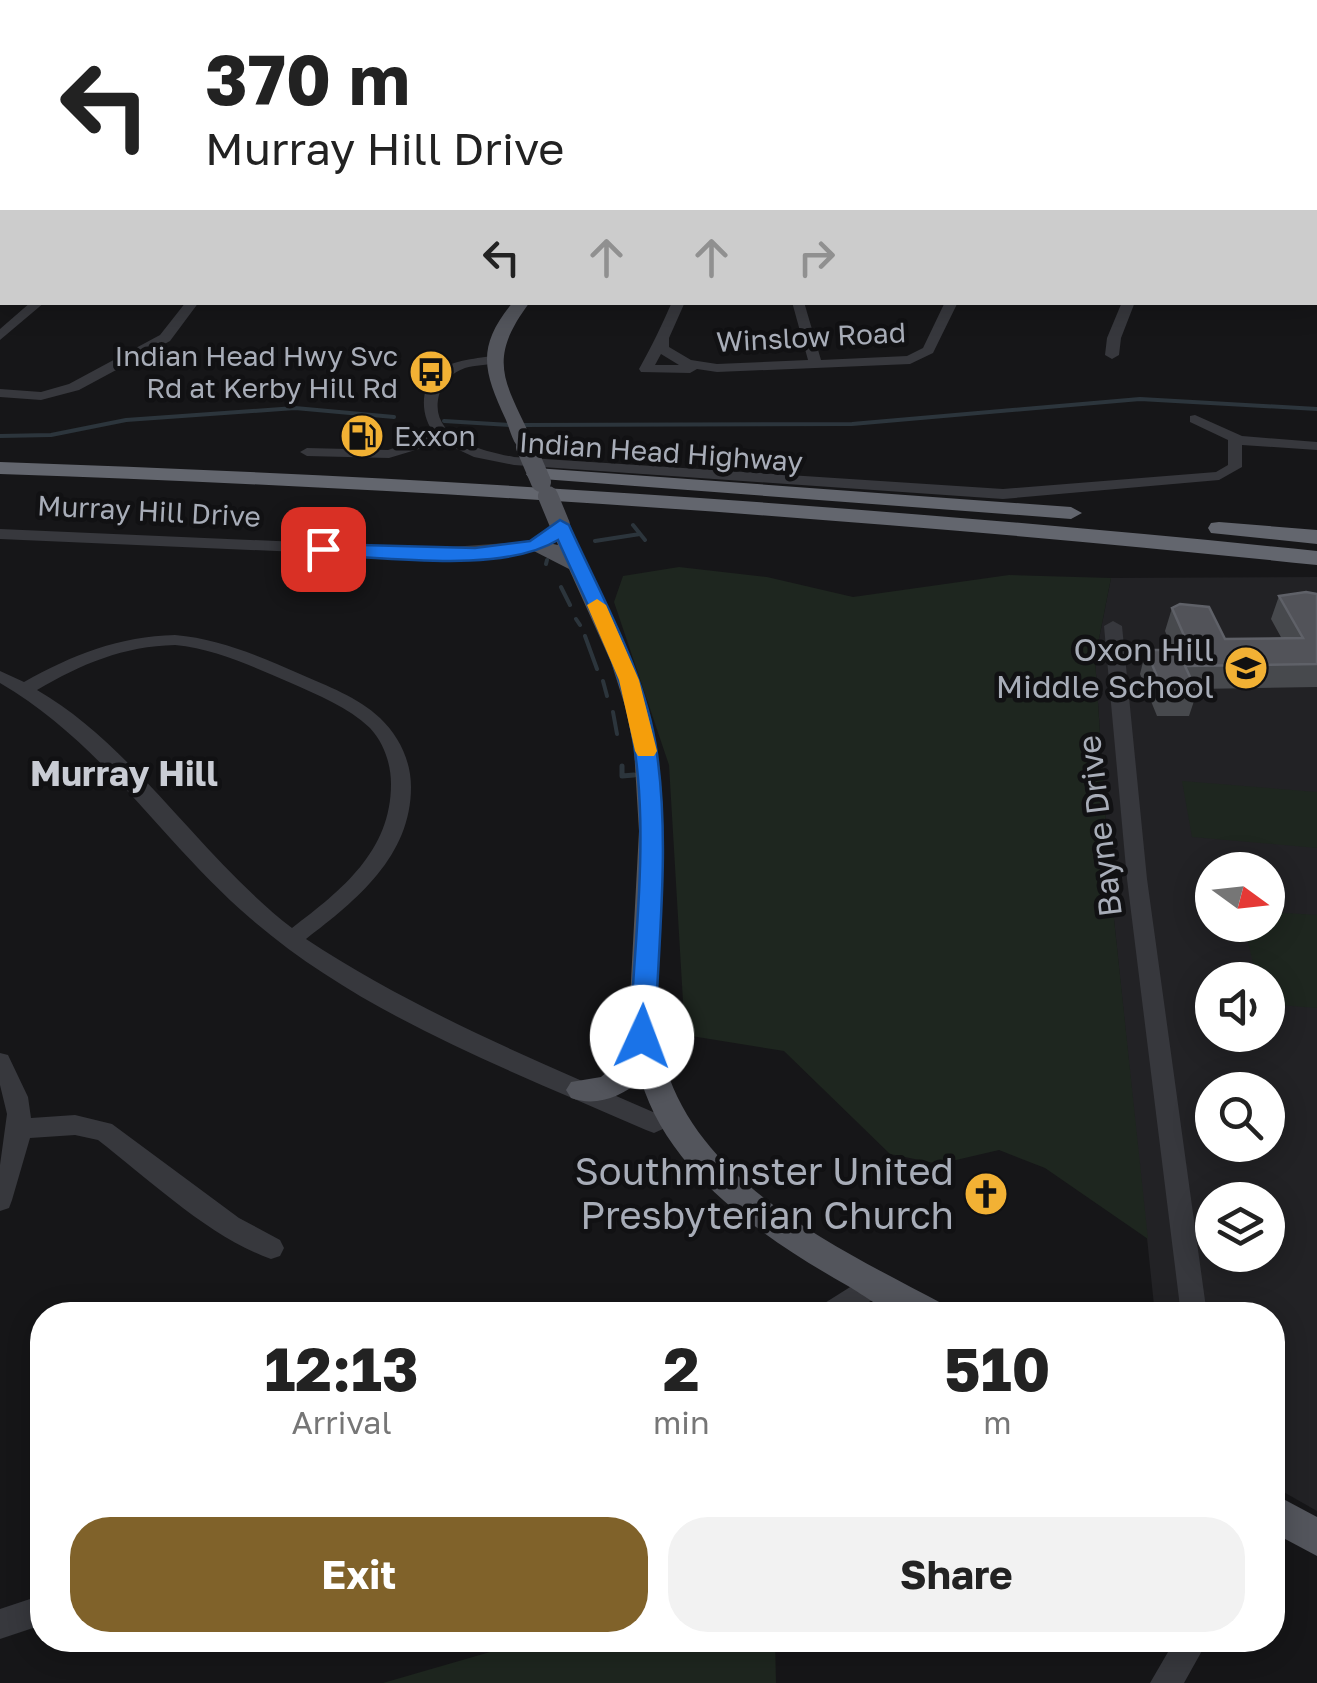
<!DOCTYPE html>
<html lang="en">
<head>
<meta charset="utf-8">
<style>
	:root { --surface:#fff; --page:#f2f2f2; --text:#222; --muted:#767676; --accent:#80622a }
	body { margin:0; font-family:"Golos Text",sans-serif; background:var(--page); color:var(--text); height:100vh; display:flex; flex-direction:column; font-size:38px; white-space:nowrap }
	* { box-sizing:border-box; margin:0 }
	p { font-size:32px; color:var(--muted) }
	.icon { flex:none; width:55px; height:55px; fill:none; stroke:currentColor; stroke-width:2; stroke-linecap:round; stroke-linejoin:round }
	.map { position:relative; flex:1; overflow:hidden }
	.details { position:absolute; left:30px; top:1302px; width:1255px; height:350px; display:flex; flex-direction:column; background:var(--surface); border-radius:40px; box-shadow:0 5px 25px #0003 }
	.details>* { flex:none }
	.hud { position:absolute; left:0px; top:0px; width:1318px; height:305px; box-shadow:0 5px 25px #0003; background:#fff; color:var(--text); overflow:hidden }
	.needle { width:65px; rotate:105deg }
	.tools { position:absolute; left:1195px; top:852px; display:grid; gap:20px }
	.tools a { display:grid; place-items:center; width:90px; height:90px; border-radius:50%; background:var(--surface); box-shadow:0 5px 25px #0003; font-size:50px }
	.pin { position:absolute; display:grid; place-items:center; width:85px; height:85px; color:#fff; margin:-42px; border-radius:20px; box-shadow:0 5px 15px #0006 }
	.me { position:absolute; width:110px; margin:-55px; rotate:2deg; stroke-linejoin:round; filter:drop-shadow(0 0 8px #0008) }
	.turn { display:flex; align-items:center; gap:35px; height:210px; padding:0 40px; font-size:45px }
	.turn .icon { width:130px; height:130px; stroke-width:2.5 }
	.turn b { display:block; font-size:70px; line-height:85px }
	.lanes { display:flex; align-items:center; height:95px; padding:0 40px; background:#0003; justify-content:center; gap:50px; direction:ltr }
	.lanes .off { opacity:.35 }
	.eta { display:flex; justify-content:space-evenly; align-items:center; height:170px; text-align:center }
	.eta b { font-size:60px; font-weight:700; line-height:70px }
	.primary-button { display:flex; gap:20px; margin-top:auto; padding:20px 40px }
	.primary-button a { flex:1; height:115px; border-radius:40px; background:var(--accent); color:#fff; font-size:40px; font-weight:700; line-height:115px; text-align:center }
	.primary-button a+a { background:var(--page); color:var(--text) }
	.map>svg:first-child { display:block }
</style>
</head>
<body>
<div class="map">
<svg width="1317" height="1683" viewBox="0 0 1317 1683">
	<rect width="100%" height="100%" fill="#161618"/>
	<path fill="#222225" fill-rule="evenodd" d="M1317 577V1511L1273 1486 1272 1315H1155L1110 881 1095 659 1111 578ZM1212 870H1268V925H1212ZM1212 980H1268V1035H1212ZM1212 1090H1268V1145H1212ZM1212 1200H1268V1255H1212Z"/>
	<path fill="#1e261f" d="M679 567 767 577 853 597 1009 575 1111 578 1095 659 1110 881 1148 1239 1045 1168 999 1150 939 1164 890 1154 784 1051 685 1035 669 765 614 602 623 576Z
		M1182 781 1317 792V848L1192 837Z
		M1268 912 1317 915V1008L1268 1004V980H1257L1244 925H1268Z
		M532 1640H775L776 1683H383Z"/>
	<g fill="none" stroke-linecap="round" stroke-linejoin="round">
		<path stroke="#2c353c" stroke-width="4" d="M444 421 510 425
			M521 425 852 424 1140 399 1317 409
			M0 436 51 435 126 420 295 408 394 417
			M616 448H627
			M633 525 645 540
			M595 541 640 534
			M546 564 547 560
			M561 587 570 605
			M576 619 580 625
			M585 636 597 669
			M603 681 607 696
			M613 712 617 734"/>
		<path stroke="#2c353c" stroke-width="5" d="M622 766V776L634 775"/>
		<path fill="#37383d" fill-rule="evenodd" d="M0 149H2V155H0Z
			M2 243V251L0 252V244Z
			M31 302H45L0 340V329Z
			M186 302H199L170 341 79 390 41 400 0 397V389L41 392 69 384 160 335Z
			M672 302H685L669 338V347L691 360 717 364 808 360 792 302H804L821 360 907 356 923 348 945 302H958L933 353 910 364 717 372 697 369 690 373 641 372 639 369C652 346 661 327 672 302ZM661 354 679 365H655Z
			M1122 302H1135L1121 338 1119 355 1112 359 1105 355 1107 338Z
			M492 356 499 360 497 363C487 365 475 365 465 368 452 373 443 381 439 395 428 438 482 451 514 457L1003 489 1216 472 1228 465V440L1190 422V416L1195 415 1242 436 1317 442V450L1242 445V467L1219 480 1003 499 514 465 474 457 442 442 389 458 307 456 300 452 307 448 388 450 435 434C421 418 419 389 436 373 450 360 474 359 492 356Z
			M0 529 437 548 534 541 542 546 534 551 437 558 0 539Z
			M1113 621 1122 626 1147 879 1207 1315H1181L1127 879 1104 626Z
			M175 635C220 639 259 656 300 674 327 686 358 697 380 718 399 736 411 761 411 787 411 856 357 900 306 939 415 1011 535 1060 653 1112L668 1106 676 1109 680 1116 676 1123 654 1133 646 1130C510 1070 363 1016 250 918 161 841 104 744 0 683V671L24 682C72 655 120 636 175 635ZM175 645C217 649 253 667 291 683 318 695 348 707 370 728 384 743 391 764 391 784 391 851 342 890 292 928 202 859 132 744 37 690 81 664 124 646 175 645Z
			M0 1053 8 1055 28 1097 31 1118 75 1115 112 1124 239 1218 280 1240 284 1248 280 1256 271 1259C209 1237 150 1180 98 1140L75 1135 30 1138 12 1200 9 1208 0 1211V1165L7 1114 0 1085Z
			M874 1272 883 1276 887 1284 883 1292 851 1315H816L820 1306Z
			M42 1595V1625L0 1639V1609Z
			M1175 1640H1208L1184 1683H1150Z"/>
		<path fill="#53555c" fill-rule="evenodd" d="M0 0 6 1 7 2 0 6Z
			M1315 111 1317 112V120L1315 119Z
			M513 302H530C483 364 508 384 535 447L526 452C513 448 511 432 506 420 483 370 476 347 513 302Z
			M560 519 570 525C601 600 645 670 657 751 672 845 654 938 656 1032 657 1044 662 1057 666 1068 703 1187 842 1250 943 1304L948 1315C933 1315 916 1318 902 1315 884 1312 864 1295 848 1286 767 1240 669 1175 641 1080 621 1097 596 1107 571 1098L566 1090 571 1082 601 1077 632 1051 628 1037 639 831 634 749 626 709 611 662 569 569 524 546 534 540 558 545 550 525Z
			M1272 1493 1317 1517V1556L1272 1532Z"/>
		<path fill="#63666e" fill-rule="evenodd" d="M0 462C440 477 879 506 1317 551V565C879 519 440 489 0 474Z
			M536 468 1071 507 1082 513 1071 519 529 478 526 474Z
			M1219 522 1317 530V544L1211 533 1208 528 1211 523Z"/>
		<path stroke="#53555c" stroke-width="20" d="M526 447 541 482
			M548 496 560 525"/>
	</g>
	<path fill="#47494d" d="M348 421 376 440 357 444 349 432Z
		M1317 594V687L1196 689 1197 692 1189 716H1157L1140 674 1146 650H1173L1165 631 1172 608 1225 639H1282L1271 619 1279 596Z"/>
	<path fill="#2f3033" d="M374 429 376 440 357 444 355 433Z"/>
	<path fill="#525359" stroke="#5f6168" stroke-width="2.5" d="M365 417 374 429 355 433 348 421Z
		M1306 592 1317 594V664L1185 666 1197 692 1164 693 1146 650H1184L1179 640H1186L1172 608 1180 604 1209 607 1225 639 1303 638 1279 596Z"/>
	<path fill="#1a73e8" stroke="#114b97" stroke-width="2.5" d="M560 520 569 525C602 598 646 673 657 754 670 846 658 944 655 1037L652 1044H633L630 1037C635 921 656 793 619 680 603 633 578 586 558 540 502 574 388 557 323 555L314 549 323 544 475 548 530 541Z"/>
	<path fill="#f59e0b" d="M597 599 606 605 639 680 657 751 654 756H638L635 751 619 680 587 605Z"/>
	<defs>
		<symbol id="bus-disc" viewBox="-11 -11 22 22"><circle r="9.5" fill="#f2b134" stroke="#111113"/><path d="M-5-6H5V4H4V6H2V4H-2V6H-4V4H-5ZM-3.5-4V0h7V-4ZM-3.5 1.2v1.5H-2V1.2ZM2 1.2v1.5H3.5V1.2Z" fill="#111"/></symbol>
		<symbol id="fuel-disc" viewBox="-11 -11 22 22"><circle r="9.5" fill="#f2b134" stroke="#111113"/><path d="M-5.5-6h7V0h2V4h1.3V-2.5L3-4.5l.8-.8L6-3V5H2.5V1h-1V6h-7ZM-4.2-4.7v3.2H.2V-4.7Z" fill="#111"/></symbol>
		<symbol id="school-disc" viewBox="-11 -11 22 22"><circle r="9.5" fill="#f2b134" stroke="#111113"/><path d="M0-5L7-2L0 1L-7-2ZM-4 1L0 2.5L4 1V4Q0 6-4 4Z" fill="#111"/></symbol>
		<symbol id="church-disc" viewBox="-11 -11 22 22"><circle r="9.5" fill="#f2b134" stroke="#111113"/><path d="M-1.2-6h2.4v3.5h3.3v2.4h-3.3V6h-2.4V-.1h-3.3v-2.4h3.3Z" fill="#111"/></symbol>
	</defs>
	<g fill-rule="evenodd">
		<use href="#bus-disc" x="406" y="347" width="50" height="50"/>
		<use href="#fuel-disc" x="337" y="411" width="50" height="50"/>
		<use href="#school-disc" x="1221" y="643" width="50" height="50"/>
		<use href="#church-disc" x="961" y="1169" width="50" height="50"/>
	</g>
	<g text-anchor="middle" stroke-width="9" stroke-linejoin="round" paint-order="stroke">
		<g font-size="28" fill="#a8adb8" stroke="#111113">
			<text transform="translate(811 337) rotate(-3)" y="10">Winslow Road</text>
			<text transform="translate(661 452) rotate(4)" y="10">Indian Head Highway</text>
			<text transform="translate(149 511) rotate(3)" y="10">Murray Hill Drive</text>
		</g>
		<g font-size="28" fill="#a8adb8" stroke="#111113" text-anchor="end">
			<text x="398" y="366">Indian Head Hwy Svc<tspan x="398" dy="32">Rd at Kerby Hill Rd</tspan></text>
			<text x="394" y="446" text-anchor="start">Exxon</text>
		</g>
		<g font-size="32" fill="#a8adb8" stroke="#111113" text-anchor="end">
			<text x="1214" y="661">Oxon Hill<tspan x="1214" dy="37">Middle School</tspan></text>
		</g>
		<g font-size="32" fill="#a8adb8" stroke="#111113">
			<text transform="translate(1100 826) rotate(-97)" y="11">Bayne Drive</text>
		</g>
		<g font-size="35" font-weight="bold" fill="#c9ccd4" stroke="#111113">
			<text x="124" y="786">Murray Hill</text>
		</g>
		<g font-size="38" fill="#a8adb8" stroke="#111113" text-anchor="end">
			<text x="954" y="1185">Southminster United<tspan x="954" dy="44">Presbyterian Church</tspan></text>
		</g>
	</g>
</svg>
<div class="tools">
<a><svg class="needle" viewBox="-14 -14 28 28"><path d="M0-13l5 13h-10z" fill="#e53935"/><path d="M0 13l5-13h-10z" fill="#767676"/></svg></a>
<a><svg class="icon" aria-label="sound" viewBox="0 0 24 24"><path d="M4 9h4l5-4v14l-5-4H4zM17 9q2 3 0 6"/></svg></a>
<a><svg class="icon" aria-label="search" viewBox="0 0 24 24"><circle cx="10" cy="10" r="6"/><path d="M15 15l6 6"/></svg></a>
<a><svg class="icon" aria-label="layers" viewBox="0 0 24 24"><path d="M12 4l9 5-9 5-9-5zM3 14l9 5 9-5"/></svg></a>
</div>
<div class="pin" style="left:323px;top:549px;background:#d93025"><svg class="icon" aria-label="arrive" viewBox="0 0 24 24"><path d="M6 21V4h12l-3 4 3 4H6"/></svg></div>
<svg class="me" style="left:642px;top:1037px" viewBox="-20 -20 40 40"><circle r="19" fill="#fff"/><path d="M0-13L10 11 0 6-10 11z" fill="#1a73e8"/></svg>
<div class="hud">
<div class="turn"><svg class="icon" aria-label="left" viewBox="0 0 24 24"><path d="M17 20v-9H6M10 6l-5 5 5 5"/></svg><div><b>370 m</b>Murray Hill Drive</div></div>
<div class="lanes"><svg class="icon" aria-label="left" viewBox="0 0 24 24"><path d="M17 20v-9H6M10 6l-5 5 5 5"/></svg><svg class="icon off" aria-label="ahead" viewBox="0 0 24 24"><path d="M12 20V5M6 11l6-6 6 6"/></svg><svg class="icon off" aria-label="ahead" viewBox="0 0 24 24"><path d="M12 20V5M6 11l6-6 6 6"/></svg><svg class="icon off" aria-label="right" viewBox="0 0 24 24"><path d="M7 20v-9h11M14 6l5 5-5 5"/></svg></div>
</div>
<section class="details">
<div class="eta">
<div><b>12:13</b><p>Arrival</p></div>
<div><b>2</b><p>min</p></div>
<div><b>510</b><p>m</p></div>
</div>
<div class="primary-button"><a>Exit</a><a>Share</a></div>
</section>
</div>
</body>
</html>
